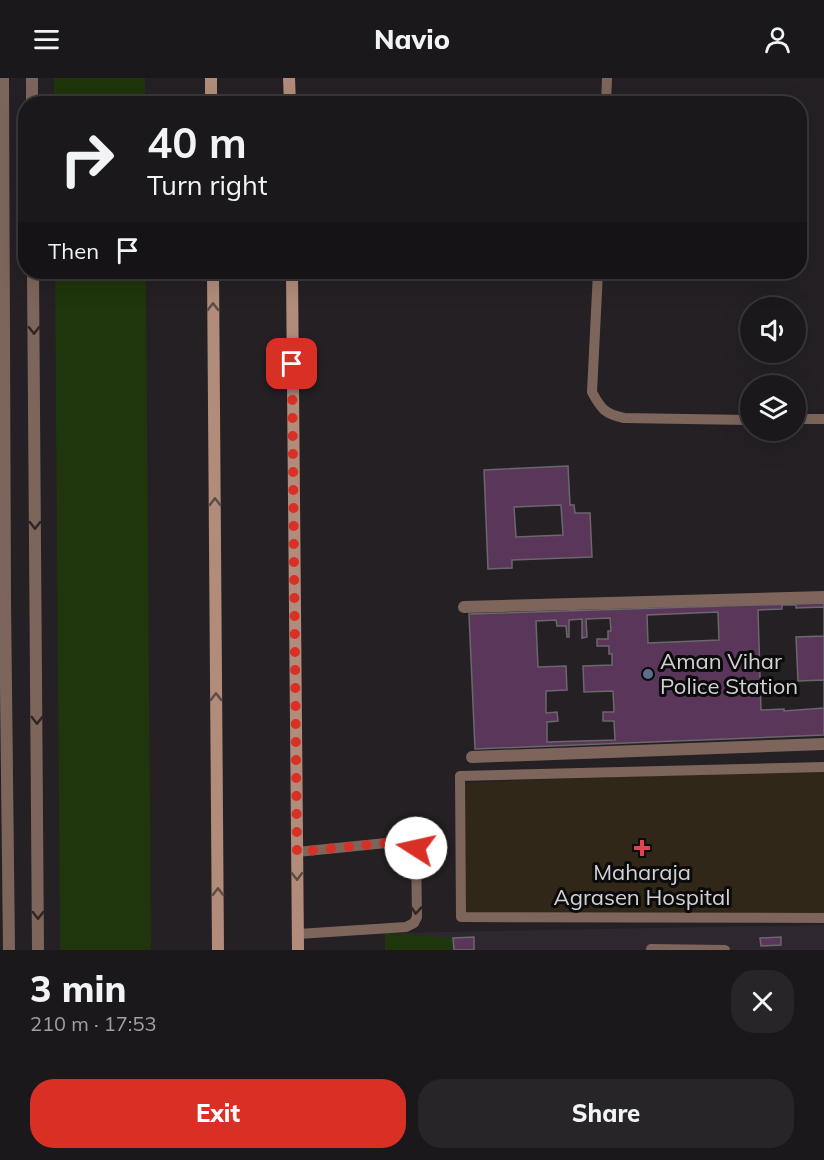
<!DOCTYPE html>
<html lang="en">
<head>
<meta charset="utf-8">
<style>
	:root { --surface:#1b181b; --page:#282528; --text:#f1f3f6; --muted:#a0a0a3; --line:#39373a; --accent:#d93025 }
	body { margin:0; font-family:Mulish,sans-serif; background:var(--page); color:var(--text); height:100vh; display:flex; flex-direction:column; font-size:22px; white-space:nowrap }
	* { box-sizing:border-box; margin:0 }
	p { font-size:20px; color:var(--muted) }
	.icon { flex:none; width:33px; height:33px; fill:none; stroke:currentColor; stroke-width:2; stroke-linecap:round; stroke-linejoin:round }
	.map { position:relative; height:872px; overflow:hidden }
	.sheet { display:flex; flex-direction:column; background:var(--surface); flex:1 }
	.sheet>* { flex:none }
	.guide { position:absolute; left:18px; top:18px; width:789px; height:183px; border-radius:24px; box-shadow:0 6px 24px #0002,0 0 0 2px var(--line); background:#1b181b; color:var(--text); overflow:hidden }
	.tools { position:absolute; left:740px; top:219px; display:grid; gap:12px }
	.tools a { display:grid; place-items:center; width:66px; height:66px; border-radius:50%; background:var(--surface); box-shadow:0 6px 24px #0002,0 0 0 2px var(--line); font-size:30px }
	.pin { position:absolute; display:grid; place-items:center; width:51px; height:51px; color:#fff; margin:-26px; border-radius:12px; box-shadow:0 3px 9px #0006 }
	.me { position:absolute; width:66px; margin:-33px; rotate:280deg; stroke-linejoin:round; filter:drop-shadow(0 0 4px #0008) }
	.turn { display:flex; align-items:center; gap:21px; height:126px; padding:0 30px; font-size:27px }
	.turn .icon { width:78px; height:78px; stroke-width:2.5 }
	.turn b { display:block; font-size:42px; line-height:51px }
	.then { display:flex; align-items:center; height:57px; padding:0 30px; background:#0003; gap:12px; font-size:22px }
	.round { display:grid; place-items:center; flex:none; width:63px; height:63px; border-radius:24px; background:var(--page) }
	.summary { display:flex; align-items:center; justify-content:space-between; height:102px; padding:0 30px }
	h1 { font-size:36px; font-weight:800; line-height:45px }
	.button { display:flex; gap:12px; margin-top:auto; padding:12px 30px }
	.button a { flex:1; height:69px; border-radius:24px; background:var(--accent); color:#fff; font-size:24px; font-weight:800; line-height:69px; text-align:center }
	.button a+a { background:var(--page); color:var(--text) }
	header { display:flex; justify-content:space-between; align-items:center; height:78px; padding:0 30px; background:var(--surface); font-size:27px; font-weight:800 }
	.map>svg:first-child { display:block }
</style>
</head>
<body>
<header><svg class="icon" aria-label="menu" viewBox="0 0 24 24"><path d="M4 6h16M4 12h16M4 18h16"/></svg>Navio<svg class="icon" aria-label="person" viewBox="0 0 24 24"><circle cx="12" cy="8" r="4"/><path d="M4 21q1-7 8-7t8 7"/></svg></header>
<div class="map">
<svg width="824" height="872" viewBox="0 0 824 872">
	<rect width="100%" height="100%" fill="#242024"/>
	<path fill="#2f272f" d="M824 847V872H385V855Z"/>
	<path fill="#312718" d="M824 691V835L461 839 458 705Z"/>
	<path fill="#1f350b" d="M54 0H145V25H54Z
		M55 194H146L151 872H60Z
		M385 855 453 860 454 872H385Z"/>
	<path fill="#5b365b" stroke="#6b676b" stroke-width="1.5" fill-rule="evenodd" d="M568 388 570 427H574L575 435H590L592 479 512 482V490L488 491 484 392ZM561 427 563 457 516 459 514 429Z
		M824 525V657L475 671 469 536Z
		M782 527H796V530L824 529V558L796 559 798 603 824 602V630L784 633V631L761 632 758 532 782 531Z
		M718 534 719 562 648 565 647 537Z
		M610 540 611 553H608V561H597V568H609V576H612V587L583 588 584 614 613 613 614 634H603V643H614L615 662 547 664V644L558 643 557 634 546 635V613L567 612 566 588 538 589 536 543 556 542 557 548H566L567 559H569V542L582 541V560L587 559 586 541Z
		M474 859V872H454L453 860Z
		M781 859V867L761 868 760 860Z"/>
	<g fill="none" stroke-linecap="round" stroke-linejoin="round">
		<path stroke="#7d655b" stroke-width="10" d="M606 26 607 0
			M598 194 592 314C601 331 605 336 624 340L750 342
			M795 341H824
			M824 689 460 698 461 839 824 840
			M297 774 406 763 412 764 416 770 417 839 414 845 406 849 298 856
			M651 871 725 872"/>
		<path stroke="#7d655b" stroke-width="12" d="M3 0 5 522 9 872
			M32 0V26
			M33 194 38 872
			M464 529 824 519
			M472 679 824 666"/>
		<path stroke="#b18c7b" stroke-width="12" d="M211 0V26
			M289 0 290 26
			M213 194 218 872
			M292 194 298 872"/>
	</g>
	<defs><path id="oneway-chevron" d="M-2-3.5L2.5 0L-2 3.5" fill="none" stroke-width="1.6" stroke-linecap="round" stroke-linejoin="round" transform="scale(1.5)"/></defs>
	<g stroke="#5e4c44">
		<use href="#oneway-chevron" transform="translate(213 229) rotate(-90)"/>
		<use href="#oneway-chevron" transform="translate(215 424) rotate(-90)"/>
		<use href="#oneway-chevron" transform="translate(216 619) rotate(-90)"/>
		<use href="#oneway-chevron" transform="translate(297 798) rotate(89)"/>
		<use href="#oneway-chevron" transform="translate(218 814) rotate(-90)"/>
	</g>
	<g stroke="#2e2624">
		<use href="#oneway-chevron" transform="translate(34 252) rotate(90)"/>
		<use href="#oneway-chevron" transform="translate(35 447) rotate(90)"/>
		<use href="#oneway-chevron" transform="translate(37 642) rotate(90)"/>
		<use href="#oneway-chevron" transform="translate(416 832) rotate(94)"/>
		<use href="#oneway-chevron" transform="translate(38 837) rotate(90)"/>
	</g>
	<g fill="none" stroke-linecap="round" stroke-linejoin="round">
		<path stroke="#d93025" stroke-width="10" stroke-dasharray="0 18" d="M292 286 297 774 406 763 412 764 416 770"/>
	</g>
	<circle fill="#5c6f8a" stroke="#0c0b0c" stroke-width="2" cx="648" cy="596" r="6"/>
	<path fill="#e0444e" stroke="#0c0b0c" stroke-width="2" d="M639 761h6v6h6v6h-6v6h-6v-6h-6v-6h6z"/>
	<g text-anchor="middle" stroke-width="6" stroke-linejoin="round" paint-order="stroke">
		<g font-size="22" fill="#d3d1d3" stroke="#0c0b0c" text-anchor="start">
			<text x="660" y="591">Aman Vihar<tspan x="660" dy="25">Police Station</tspan></text>
			<text x="642" y="802" text-anchor="middle">Maharaja<tspan x="642" dy="25">Agrasen Hospital</tspan></text>
		</g>
	</g>
</svg>
<div class="tools">
<a><svg class="icon" aria-label="sound" viewBox="0 0 24 24"><path d="M4 9h4l5-4v14l-5-4H4zM17 9q2 3 0 6"/></svg></a>
<a><svg class="icon" aria-label="layers" viewBox="0 0 24 24"><path d="M12 4l9 5-9 5-9-5zM3 14l9 5 9-5"/></svg></a>
</div>
<div class="pin" style="left:292px;top:286px;background:#d93025"><svg class="icon" aria-label="arrive" viewBox="0 0 24 24"><path d="M6 21V4h12l-3 4 3 4H6"/></svg></div>
<svg class="me" style="left:416px;top:770px" viewBox="-20 -20 40 40"><circle r="19" fill="#fff"/><path d="M0-13L10 11 0 6-10 11z" fill="#d93025"/></svg>
<div class="guide">
<div class="turn"><svg class="icon" aria-label="right" viewBox="0 0 24 24"><path d="M7 20v-9h11M14 6l5 5-5 5"/></svg><div><b>40 m</b>Turn right</div></div>
<div class="then">Then<svg class="icon" aria-label="arrive" viewBox="0 0 24 24"><path d="M6 21V4h12l-3 4 3 4H6"/></svg></div>
</div>
</div>
<section class="sheet">
<div class="summary"><div><h1>3 min</h1><p>210 m · 17:53</p></div><a class="round"><svg class="icon" aria-label="close" viewBox="0 0 24 24"><path d="M6 6l12 12M18 6L6 18"/></svg></a></div>
<div class="button"><a>Exit</a><a>Share</a></div>
</section>
</body>
</html>
